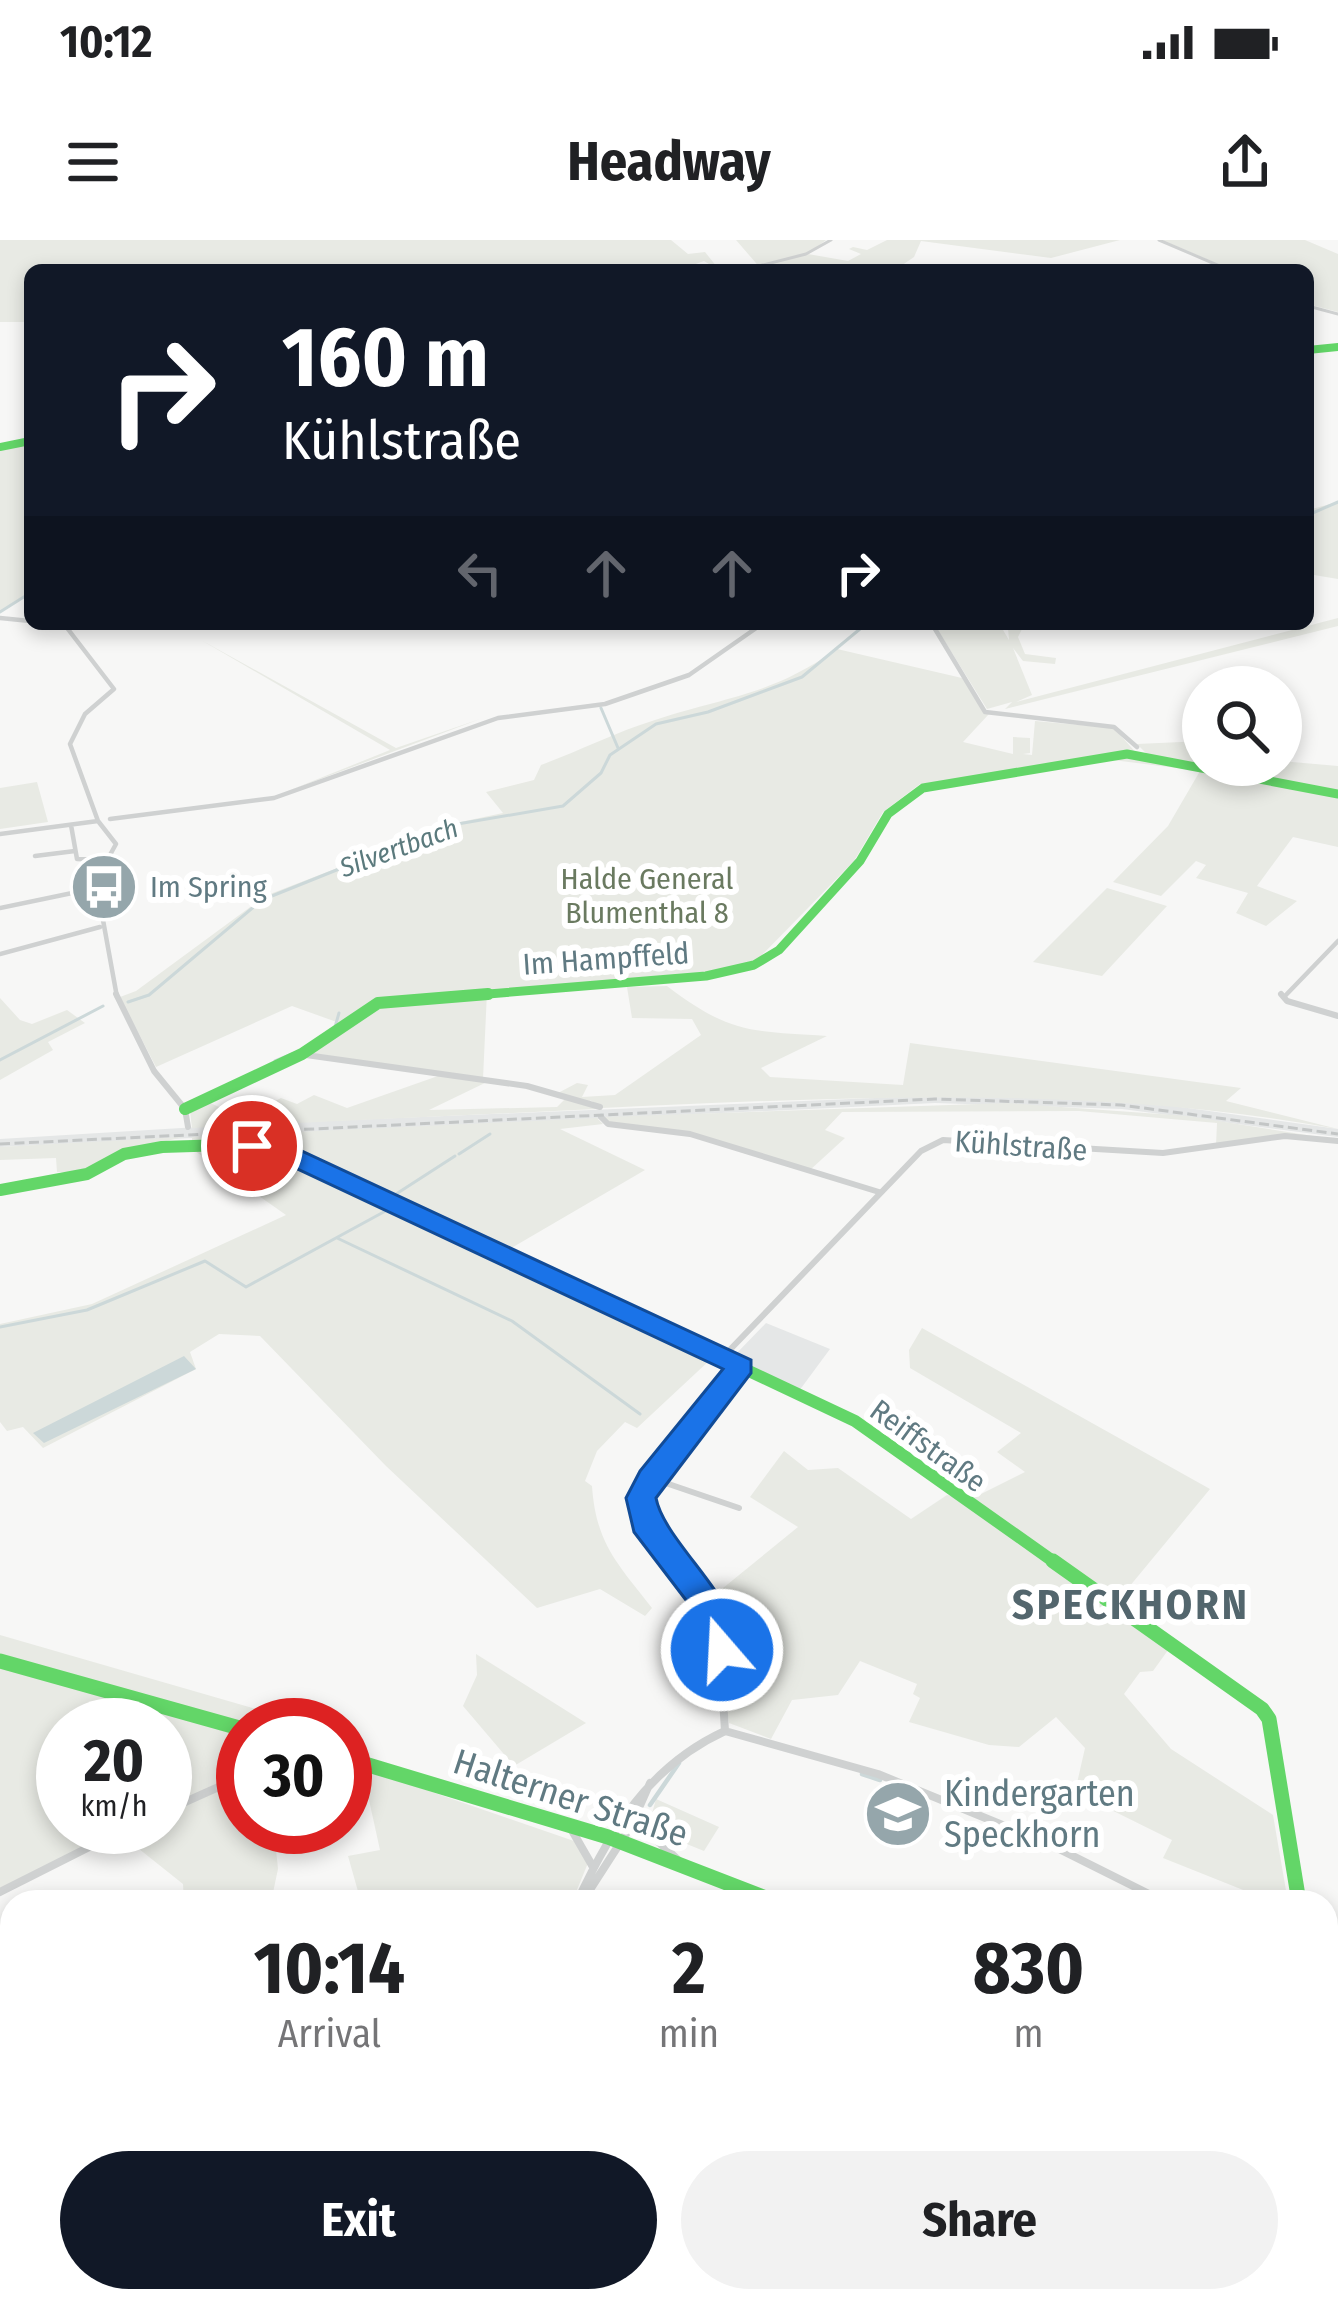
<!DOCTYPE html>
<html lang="en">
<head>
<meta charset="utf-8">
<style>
	:root { --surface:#fff; --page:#f2f2f2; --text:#202124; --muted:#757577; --accent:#111827 }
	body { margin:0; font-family:"Fira Sans Condensed",sans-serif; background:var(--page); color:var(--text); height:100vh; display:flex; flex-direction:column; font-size:45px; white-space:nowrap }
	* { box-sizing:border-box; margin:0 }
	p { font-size:39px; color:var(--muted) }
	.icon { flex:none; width:66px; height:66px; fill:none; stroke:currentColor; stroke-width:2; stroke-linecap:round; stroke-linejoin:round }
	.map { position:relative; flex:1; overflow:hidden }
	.side { position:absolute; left:0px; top:1650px; width:1338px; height:423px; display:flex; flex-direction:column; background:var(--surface); border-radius:36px 36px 0 0; box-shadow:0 6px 18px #0003 }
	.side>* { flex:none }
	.hud { position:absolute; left:24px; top:24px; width:1290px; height:366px; border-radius:18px; box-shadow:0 6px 18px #0003; background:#111827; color:#fff; overflow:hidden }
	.buttons { position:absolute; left:1182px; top:426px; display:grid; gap:24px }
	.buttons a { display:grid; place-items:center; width:120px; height:120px; border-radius:50%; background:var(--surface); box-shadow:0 6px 18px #0003; font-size:60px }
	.speed { position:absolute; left:36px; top:1458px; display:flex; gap:24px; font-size:60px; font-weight:700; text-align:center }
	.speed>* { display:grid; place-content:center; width:156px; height:156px; border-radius:50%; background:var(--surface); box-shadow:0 6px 18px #0003; line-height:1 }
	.speed small { font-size:30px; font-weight:400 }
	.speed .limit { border:18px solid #d22; background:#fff; color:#111 }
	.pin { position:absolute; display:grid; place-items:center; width:102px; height:102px; color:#fff; margin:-51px; border:6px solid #fff; border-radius:50%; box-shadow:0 3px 12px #0007 }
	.me { position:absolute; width:132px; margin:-66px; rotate:341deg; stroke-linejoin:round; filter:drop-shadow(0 0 9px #0008) }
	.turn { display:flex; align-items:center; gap:42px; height:252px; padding:0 60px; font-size:54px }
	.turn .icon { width:156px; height:156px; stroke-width:2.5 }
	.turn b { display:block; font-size:84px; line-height:102px }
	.lanes { display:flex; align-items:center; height:114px; padding:0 60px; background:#0003; justify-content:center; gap:60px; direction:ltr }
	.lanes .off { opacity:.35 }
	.eta { display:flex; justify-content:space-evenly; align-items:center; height:204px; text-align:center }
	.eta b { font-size:72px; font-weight:700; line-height:84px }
	.button { display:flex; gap:24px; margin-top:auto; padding:24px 60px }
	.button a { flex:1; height:138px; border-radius:72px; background:var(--accent); color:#fff; font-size:48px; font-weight:700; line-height:138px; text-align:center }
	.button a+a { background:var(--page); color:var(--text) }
	.status { display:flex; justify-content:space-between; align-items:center; height:84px; padding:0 60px; background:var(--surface); direction:ltr }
	.status svg { height:33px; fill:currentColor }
	header { display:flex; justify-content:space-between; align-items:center; height:156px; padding:0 60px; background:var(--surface); font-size:54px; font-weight:700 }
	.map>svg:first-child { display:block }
</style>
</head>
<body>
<div class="status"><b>10:12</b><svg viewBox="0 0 49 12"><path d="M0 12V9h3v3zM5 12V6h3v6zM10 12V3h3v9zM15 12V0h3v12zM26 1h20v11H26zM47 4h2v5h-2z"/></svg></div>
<header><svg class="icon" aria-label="menu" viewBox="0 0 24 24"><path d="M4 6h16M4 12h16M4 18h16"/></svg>Headway<svg class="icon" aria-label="share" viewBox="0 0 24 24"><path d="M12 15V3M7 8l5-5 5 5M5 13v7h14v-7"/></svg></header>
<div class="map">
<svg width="1338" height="2071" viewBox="0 0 1338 2071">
	<rect width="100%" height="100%" fill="#f7f7f6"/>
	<path fill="#e5e7e7" d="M970 854 1152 863 1338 889V897L1122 869 935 863 0 907V899L231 885Z
		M766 1083 830 1109 799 1151 734 1116Z"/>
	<path fill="#e8eae4" d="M0 0H671L688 14 705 12 717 27H752L719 30 704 21 679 30H30V82H0Z
		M736 0H826L808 14 848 21 861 14 849 9 853 7 867 10 887 0H1120L1051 18 921 1 914 17 895 30 869 25V30H762Z
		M1162 0H1305L1338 14V72L1308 64V30H1232Z
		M30 203V351L0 372V209Z
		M1338 262V339L1308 334V270Z
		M1338 378V386L1005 469 1012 462 987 469 934 384 1003 390 1009 400 1008 388 1022 389 1018 397 1025 414 1056 418 1055 424 1023 421 1013 408 1032 455 1016 462Z
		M201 400 396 508 480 479 283 553 390 510Z
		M837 409 962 438 989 474 963 502 1013 514V497L1030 498V513L1023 514 1032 515 1035 481 1114 488 1138 515 1149 516 1137 504 1203 501V507L1194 508 1203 513V525H1281V521L1338 526V607L1293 597 1257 646 1297 661 1266 686 1236 673 1248 653 1196 638 1206 625 1196 621 1161 656 1113 642 1168 586 1200 531 1113 520 920 544 883 572 854 621 756 721 707 736 487 752 483 839 310 813 345 785 292 766 156 827 120 757 136 751 265 656 451 584 503 573 486 552 534 540 541 525C579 511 616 492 655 480 727 456 770 456 837 409Z
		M37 542 48 582 0 589V548Z
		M1107 648 1167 666 1102 736 1033 722Z
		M667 746C730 794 750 791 827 796L761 828 770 837 903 845 910 803 1241 848 1226 861 1338 889C1092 844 850 857 602 868L590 860 596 869 192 888 190 871 206 861 243 878 281 858 297 864 314 855 347 868 438 836 489 841 429 870 557 867 566 858 585 861 558 853 577 843 588 845 582 857 615 855 701 795 692 779 632 778 627 747Z
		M0 758 20 780 32 784 67 770 85 783 48 802 53 810 0 840Z
		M1007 863 1187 876 1338 900 1302 895 1216 905 1217 883 1079 871 842 872 825 890 845 898 810 930 691 893 608 883 603 877Z
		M597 878 603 884 560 889 645 930 496 1017 711 1119 637 1188 625 1182 597 1211 585 1241 592 1246C596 1304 618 1324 652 1368L645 1376 600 1349 537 1368 386 1226 260 1096 219 1094 190 1112 196 1129 43 1208 23 1187 7 1191 0 1182V1084L92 1064 286 975 195 911 251 910 311 932 320 926 267 904 192 902V897Z
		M183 897 138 908 86 933 57 932 56 918 0 920V907Z
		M922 1088 1210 1249 1115 1364 1171 1406 1153 1431 1140 1432 1124 1454 1171 1509 1273 1575 1288 1662H1273L1163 1618 1172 1600 1075 1552 1085 1508 1056 1477 1019 1507 989 1505 909 1482 920 1458 913 1454 917 1444 860 1421 838 1455 792 1460 771 1499 729 1483 721 1435 727 1390 712 1357 798 1287 750 1257 784 1211 808 1230 838 1228 911 1279 947 1255 971 1259 1025 1232 997 1212 1021 1193 910 1128 909 1110Z
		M0 1395 311 1485H243V1533L165 1568V1485H63V1587H124L0 1650Z
		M476 1414 586 1483 514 1526 463 1466 477 1435Z
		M345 1522 574 1601 588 1623 572 1662H361L348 1616 380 1610 369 1560 345 1550Z
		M243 1538V1587H286L274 1590 278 1629 271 1662H184L183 1644 119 1593 133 1587H165V1573Z
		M656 1559 719 1587 704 1611 657 1592 650 1581Z
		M833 2061H1186L1215 2071H851Z"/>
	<path fill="#ccd8d9" d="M184 1116 196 1129 44 1203 33 1193Z
		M855 2061 934 2067 938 2061H1063L1053 2071H871Z"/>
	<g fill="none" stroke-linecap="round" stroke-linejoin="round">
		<path stroke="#ccd8d9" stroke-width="3" d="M1308 275 1338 262
			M0 372 30 353
			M601 468 618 508
			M128 762 149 755 262 660 446 586 563 566 601 533 610 515 656 484 708 472 802 437 866 384
			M335 787 339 773
			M0 820 103 766
			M275 821 292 814
			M459 914 490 894
			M398 961 393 956 455 916
			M337 998 512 1081 640 1174
			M0 1087 87 1070 205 1021 246 1047 391 968"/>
		<path stroke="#ccd8d9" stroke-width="4.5" d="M862 1534 880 1540
			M650 1565 679 1523
			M70 2071 76 2061"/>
		<path stroke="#cfd1d1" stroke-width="3" d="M1159 0 1229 30
			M743 30 806 14 831 0
			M1308 66 1338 74"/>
		<path stroke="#cfd1d1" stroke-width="4.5" d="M0 378 30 381
			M64 384 114 449 85 474 70 504 98 581 116 604 105 624 99 658 117 757
			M932 384 985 472 1114 487 1137 507
			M110 579 274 558 498 478 605 464 689 435 762 384
			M71 585 77 619 107 620
			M0 594 98 581
			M35 616 75 611
			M0 668 101 647
			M0 714 100 687
			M1284 757 1338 701"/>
		<path stroke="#cfd1d1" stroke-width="6" d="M116 754 154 831 185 869 188 887
			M1281 754 1287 761 1338 776
			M306 815 527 846 600 867
			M601 877 608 884 690 894 879 952
			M722 1118 921 911 943 900 1163 913 1285 896 1338 901
			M651 1238 739 1268
			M675 1324C650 1297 638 1274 651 1238L741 1127"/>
		<path stroke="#cfd1d1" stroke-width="8" d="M725 1491 878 1534 1049 1604 1165 1662
			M165 1571 243 1536
			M639 1572 646 1590 679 1621
			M570 1587 593 1627
			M0 1652 129 1587
			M577 1662C611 1589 649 1526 725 1491L718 1379 673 1321
			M582 1662 631 1586 650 1543
			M1326 1740 1338 1746
			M826 2061 843 2071
			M360 2071 365 2061
			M1101 2071 1110 2061"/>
		<path stroke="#63d668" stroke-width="8" d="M1308 110 1338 107
			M0 207 30 201"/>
		<path stroke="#63d668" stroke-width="9" d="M451 757 706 736 754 725 779 710 860 621 888 574 923 548 1127 514 1338 554"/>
		<path stroke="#63d668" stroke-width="12" d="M185 869 302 814 378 763 488 754
			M0 950 87 934 124 914 162 907 225 905 284 912 855 1181 1057 1324"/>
		<path stroke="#63d668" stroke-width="15" d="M1053 1321 1262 1469 1269 1479 1299 1662
			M0 1421 243 1489
			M345 1518 608 1597 776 1662"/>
		<path stroke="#ff974d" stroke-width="15" d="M1326 1918 1338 1924"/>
		<path stroke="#c3c6c6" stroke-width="3" stroke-dasharray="10 4.5" stroke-linecap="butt" d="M0 904 935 859 1121 865 1338 894"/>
	</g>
	<path fill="#1a73e8" stroke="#114b97" stroke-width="3" d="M252 898 293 907 751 1120V1133L656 1258C665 1306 758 1374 733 1418H710L702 1381 634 1292 626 1258 640 1231 723 1129 276 919 243 911 240 906Z"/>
	<defs>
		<symbol id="bus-disc" viewBox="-11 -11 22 22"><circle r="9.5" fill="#95a6ab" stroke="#fff"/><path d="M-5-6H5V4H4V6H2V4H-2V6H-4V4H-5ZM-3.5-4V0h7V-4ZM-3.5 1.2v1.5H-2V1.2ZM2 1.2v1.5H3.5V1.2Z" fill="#fff"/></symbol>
		<symbol id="school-disc" viewBox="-11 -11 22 22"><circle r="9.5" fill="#95a6ab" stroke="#fff"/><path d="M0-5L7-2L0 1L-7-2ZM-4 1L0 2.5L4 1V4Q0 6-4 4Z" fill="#fff"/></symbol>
	</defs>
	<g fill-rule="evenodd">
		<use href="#bus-disc" x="66" y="609" width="76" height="76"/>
		<use href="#school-disc" x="860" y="1536" width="76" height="76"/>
	</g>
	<g text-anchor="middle" stroke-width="12" stroke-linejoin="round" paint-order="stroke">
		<g font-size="27" font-style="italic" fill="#5b7a7d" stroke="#fff">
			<text transform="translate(399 608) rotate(-20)" y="9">Silvertbach</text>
		</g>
		<g font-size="30" fill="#6a7a60" stroke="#fff">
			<text x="647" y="649">Halde General<tspan x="647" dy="34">Blumenthal 8</tspan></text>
		</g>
		<g font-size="30" fill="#607a82" stroke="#fff" text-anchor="start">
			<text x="150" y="657">Im Spring</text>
		</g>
		<g font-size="30" fill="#607a82" stroke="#fff">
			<text transform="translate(606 719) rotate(-4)" y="10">Im Hampffeld</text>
			<text transform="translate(1021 906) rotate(4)" y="10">Kühlstraße</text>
			<text transform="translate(928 1206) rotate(36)" y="10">Reiffstraße</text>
		</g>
		<g font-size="36" fill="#607a82" stroke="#fff" text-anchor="start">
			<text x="944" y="1566">Kindergarten<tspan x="944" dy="41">Speckhorn</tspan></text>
		</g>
		<g font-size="36" fill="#607a82" stroke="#fff">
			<text transform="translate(571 1557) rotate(18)" y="13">Halterner Straße</text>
		</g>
		<g font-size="42" font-weight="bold" letter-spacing="3" fill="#53666d" stroke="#fff">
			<text x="1131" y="1379">SPECKHORN</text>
		</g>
	</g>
</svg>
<div class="buttons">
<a><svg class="icon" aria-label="search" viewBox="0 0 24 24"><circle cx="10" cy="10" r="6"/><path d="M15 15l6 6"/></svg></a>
</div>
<div class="speed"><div>20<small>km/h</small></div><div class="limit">30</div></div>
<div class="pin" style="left:252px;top:906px;background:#d93025"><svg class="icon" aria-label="arrive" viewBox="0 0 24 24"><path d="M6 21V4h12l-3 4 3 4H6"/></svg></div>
<svg class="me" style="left:722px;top:1410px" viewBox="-20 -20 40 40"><circle r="17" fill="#1a73e8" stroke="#fff" stroke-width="3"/><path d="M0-11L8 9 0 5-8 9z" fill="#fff"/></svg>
<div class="hud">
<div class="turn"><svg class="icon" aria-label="right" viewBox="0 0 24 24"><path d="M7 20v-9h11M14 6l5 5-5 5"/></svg><div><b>160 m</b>Kühlstraße</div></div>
<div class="lanes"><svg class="icon off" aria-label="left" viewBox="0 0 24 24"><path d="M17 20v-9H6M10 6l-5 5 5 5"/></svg><svg class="icon off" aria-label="ahead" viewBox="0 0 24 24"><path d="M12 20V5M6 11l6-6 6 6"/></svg><svg class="icon off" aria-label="ahead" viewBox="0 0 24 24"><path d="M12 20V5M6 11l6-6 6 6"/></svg><svg class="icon" aria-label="right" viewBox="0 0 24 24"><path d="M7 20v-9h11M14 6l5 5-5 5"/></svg></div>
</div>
<section class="side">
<div class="eta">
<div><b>10:14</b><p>Arrival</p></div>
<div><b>2</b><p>min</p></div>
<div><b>830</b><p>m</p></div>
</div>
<div class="button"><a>Exit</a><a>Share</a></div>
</section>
</div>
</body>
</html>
